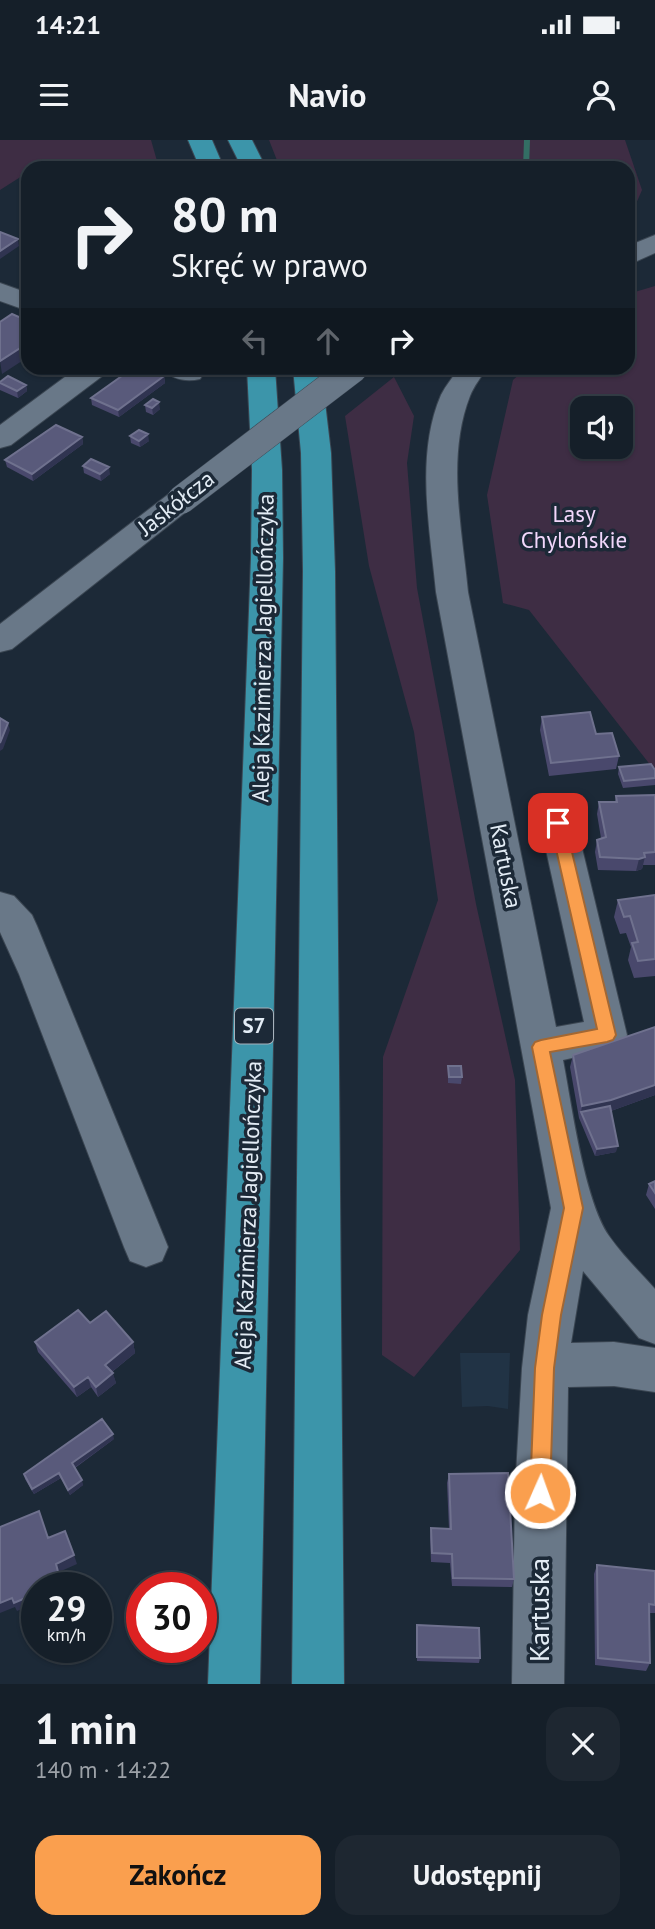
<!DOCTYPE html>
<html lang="pl">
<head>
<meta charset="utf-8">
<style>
	:root { --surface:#151f29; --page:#1e2731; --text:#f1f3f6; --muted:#9da2a8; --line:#343d46; --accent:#fa9f4e }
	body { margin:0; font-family:"PT Sans",sans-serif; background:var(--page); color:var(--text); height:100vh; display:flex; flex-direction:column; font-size:26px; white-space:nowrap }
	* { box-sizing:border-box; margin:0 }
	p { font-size:23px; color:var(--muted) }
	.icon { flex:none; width:38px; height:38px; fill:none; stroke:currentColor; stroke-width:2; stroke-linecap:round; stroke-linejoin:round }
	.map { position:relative; height:1544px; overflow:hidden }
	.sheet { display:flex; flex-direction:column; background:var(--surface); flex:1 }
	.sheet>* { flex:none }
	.hud { position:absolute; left:21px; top:21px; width:614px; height:214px; border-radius:21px; box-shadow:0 2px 5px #0004,0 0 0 2px var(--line); background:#151f29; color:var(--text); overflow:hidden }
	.tools { position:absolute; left:570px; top:256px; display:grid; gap:14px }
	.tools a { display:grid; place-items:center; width:63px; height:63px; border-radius:14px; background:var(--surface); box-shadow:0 2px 5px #0004,0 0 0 2px var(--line); font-size:35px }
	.speed { position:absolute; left:21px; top:1432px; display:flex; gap:14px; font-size:35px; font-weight:700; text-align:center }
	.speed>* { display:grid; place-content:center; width:91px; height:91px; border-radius:50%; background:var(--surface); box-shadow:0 2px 5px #0004,0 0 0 2px var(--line); line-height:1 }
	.speed small { font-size:18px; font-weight:400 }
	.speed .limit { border:10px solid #d22; background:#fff; color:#111 }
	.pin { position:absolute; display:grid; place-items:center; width:60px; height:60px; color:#fff; margin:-30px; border-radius:14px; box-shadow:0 4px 10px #0006 }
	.me { position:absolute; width:77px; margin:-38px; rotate:2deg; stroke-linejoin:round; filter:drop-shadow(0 0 5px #0008) }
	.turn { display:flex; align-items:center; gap:24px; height:147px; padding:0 35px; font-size:32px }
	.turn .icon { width:91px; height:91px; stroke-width:2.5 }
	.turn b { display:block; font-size:49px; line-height:60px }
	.lanes { display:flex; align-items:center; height:66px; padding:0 35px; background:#0003; justify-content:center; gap:35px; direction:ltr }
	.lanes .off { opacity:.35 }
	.round { display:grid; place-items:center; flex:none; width:74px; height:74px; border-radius:21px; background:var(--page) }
	.headline { display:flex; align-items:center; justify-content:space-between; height:119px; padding:0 35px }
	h1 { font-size:42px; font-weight:700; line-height:52px }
	.cta { display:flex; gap:14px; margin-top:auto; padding:14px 35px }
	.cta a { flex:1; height:80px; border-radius:21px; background:var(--accent); color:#111; font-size:28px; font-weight:700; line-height:80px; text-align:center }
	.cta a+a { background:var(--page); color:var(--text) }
	.status { display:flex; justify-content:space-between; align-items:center; height:49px; padding:0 35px; background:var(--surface); direction:ltr }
	.status svg { height:19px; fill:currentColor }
	header { display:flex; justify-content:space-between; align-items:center; height:91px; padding:0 35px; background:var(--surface); font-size:32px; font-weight:700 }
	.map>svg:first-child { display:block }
</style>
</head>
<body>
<div class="status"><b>14:21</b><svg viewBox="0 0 49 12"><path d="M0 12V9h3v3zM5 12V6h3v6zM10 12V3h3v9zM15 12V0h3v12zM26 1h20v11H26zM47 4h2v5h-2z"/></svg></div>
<header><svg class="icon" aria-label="menu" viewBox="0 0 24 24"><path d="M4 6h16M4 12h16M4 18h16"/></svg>Navio<svg class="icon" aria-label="person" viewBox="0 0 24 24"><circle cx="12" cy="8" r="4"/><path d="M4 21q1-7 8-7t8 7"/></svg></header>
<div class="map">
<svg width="655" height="1544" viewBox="0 0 655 1544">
	<rect width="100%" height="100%" fill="#1c2937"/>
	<path fill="#213345" d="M460 1213H510L508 1269 488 1266 462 1267Z"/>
	<path fill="#3e2d44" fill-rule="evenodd" d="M0 0H151L159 28H28V38L22 36 0 50Z
		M269 0H625L642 50 628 82V28H280Z
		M655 146V631L529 470 503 463 487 355 513 240 526 228H628V154ZM583 268H621V306H583Z
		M394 237 414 276 407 323 417 448 476 764 515 940 520 1110 414 1237 382 1215 383 917 438 760 414 592 369 426 345 276Z"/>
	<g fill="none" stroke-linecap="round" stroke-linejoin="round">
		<path fill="#336e64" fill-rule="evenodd" d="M524 0H530L529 28H523Z"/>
		<defs>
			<path id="minor" d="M655 95V113L628 125V106Z
				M0 143 28 153V171L0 161Z
				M77 228H109L105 234 11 305 0 308V285Z
				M163 228H200L204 233 200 239C187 242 171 240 163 228Z
				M459 228H487C481 237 474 246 470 256 446 317 462 389 468 452L556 887 584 882 540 683 545 673 558 669 571 673 576 683 627 895 621 907 563 920C572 966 584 1059 609 1096 622 1115 640 1132 655 1149V1204L639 1198 583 1131 571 1203 614 1202 655 1208V1252L614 1246 568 1247 564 1544H512L515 1352 522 1228 528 1175 551 1068 436 452C430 389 415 315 441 255 446 245 453 237 459 228Z
				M181 350 192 353 196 360 192 367 12 509 0 512V484L170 353Z
				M0 752 14 756 32 775 37 786 168 1107 162 1121 146 1127 130 1121 124 1107 19 834 0 792Z"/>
			<path id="highway" d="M188 0H212L224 28H200Z
				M228 0H252L266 28H242Z
				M247 228H275L282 330 283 418 260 1544H208L251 418 252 330Z
				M293 228H321L331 313 335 431 344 1544H292L303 431 301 313Z"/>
		</defs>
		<use href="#minor" stroke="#3b4652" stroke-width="2"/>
		<use href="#highway" stroke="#3b4652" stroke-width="2"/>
		<use href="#minor" fill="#697888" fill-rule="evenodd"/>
		<use href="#highway" fill="#3c95aa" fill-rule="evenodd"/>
		<defs>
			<path id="minor-bridge" d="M181 360 354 228"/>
		</defs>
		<use href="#minor-bridge" stroke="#3b4652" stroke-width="29" stroke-linecap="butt"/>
		<use href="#minor-bridge" stroke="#697888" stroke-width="28"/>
	</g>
	<path fill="#49486c" d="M164 236 165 243 119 277 92 265 91 258Z
		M0 242 26 245 27 251 18 258 0 250Z
		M145 265 160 269 153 275 146 272Z
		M130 296 149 301 140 307 131 303Z
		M82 297 83 304 33 341 7 327 5 320Z
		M83 326 110 334 101 341 84 333Z
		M542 577 596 594 619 616 616 629 549 636 540 590Z
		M619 627 655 630V645L623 648 618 634Z
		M655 655V725H643L642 729 636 731 598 730 595 712 597 700 601 698 597 674 599 662H615L616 656Z
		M655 755V836L634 838 628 820 631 807 626 793 620 794 614 777 618 760Z
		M573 915 655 955 611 971 616 1012 595 1016 579 978 570 927Z
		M448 926 462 937 461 944 448 943Z
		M655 1041V1069L646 1055 649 1044Z
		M90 1183 133 1202 135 1213 112 1232 116 1243 98 1257 91 1247 77 1257 38 1212 35 1202Z
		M114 1299 75 1328 83 1345 70 1355 61 1338 34 1354 25 1339 24 1334Z
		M449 1334 514 1439 512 1447 452 1446 450 1423 431 1422 430 1397 431 1388 449 1389 447 1343Z
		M597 1425 655 1431V1473H649L650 1523 646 1531 595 1525 594 1434Z
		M417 1485 480 1518 479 1523 417 1521Z"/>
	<path fill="#303451" d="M18 99 19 106 0 119V111Z
		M28 203V217L2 234 0 221Z
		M164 236 165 243 119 277 118 270Z
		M26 245 27 251 18 258 17 251Z
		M159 262 160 269 153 275 152 268Z
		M148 294 149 301 140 307 139 301Z
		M82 297 83 304 33 341 32 334Z
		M109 327 110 334 101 341 100 334Z
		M8 583 10 590 3 609 0 611V603Z
		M645 717 642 729 636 731 639 719Z
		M655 945V955L608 972H581L582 966Z
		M618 1006 616 1012 595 1016 597 1009Z
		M133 1202 135 1213 108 1235 105 1225Z
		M113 1233 116 1243 98 1257 96 1247Z
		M88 1237 91 1247 77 1257 74 1247Z
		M113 1294 114 1299 74 1328 72 1323Z
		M59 1333 61 1338 34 1354 32 1349Z
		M82 1340 83 1345 70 1355 68 1350Z
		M74 1415 77 1424 59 1432 63 1447H52L56 1424Z
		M37 1453V1463L17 1471 15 1467 0 1473V1463L12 1458Z"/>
	<path fill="#595a7b" stroke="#6f718e" stroke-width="2" d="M0 92 18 99 0 111Z
		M12 174 21 178 28 174V203L0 221V182Z
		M133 228H144L164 236 118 270 91 258Z
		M8 236 26 245 17 251 0 243V242Z
		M153 259 159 262 152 268 145 265Z
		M56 285 82 297 32 334 5 320Z
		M139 290 148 294 139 301 130 296Z
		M91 319 109 327 100 334 83 326Z
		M590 572 596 594 612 593 619 616 551 623 542 577Z
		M0 578 8 583 0 603Z
		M651 624 655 630V638L624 641 619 627Z
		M655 655V712L644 713 645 717 639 719 600 717 597 700 606 697 599 662H617L616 656Z
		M655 755V819L638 821 632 803 638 802 630 776 624 777 618 760Z
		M655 887V945L611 960 582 966 573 915Z
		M448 926H461L462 937H449Z
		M610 966 618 1006 597 1009 581 972Z
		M655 1041V1053L649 1044Z
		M78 1170 90 1183 106 1171 133 1202 105 1225 113 1233 96 1247 88 1237 74 1247 35 1202Z
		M102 1279 113 1294 72 1323 82 1340 68 1350 59 1333 32 1349 24 1334Z
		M508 1333 514 1439 453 1438 452 1414 432 1413 431 1388 451 1389 449 1334Z
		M39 1371 48 1398 65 1391 74 1415 56 1424 61 1443 52 1447H37V1453L14 1463 12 1458 0 1463V1387Z
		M597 1425 655 1431V1465L649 1464 650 1523 598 1518Z
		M417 1485 479 1488 480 1518 417 1517Z"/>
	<path fill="#fa9f4e" stroke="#a26733" stroke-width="2" d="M558 677 565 683 616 895 613 900 607 902 550 912 583 1068 561 1175 554 1228 550 1353 547 1360 540 1363 533 1360 530 1353 535 1228 542 1175 564 1068 532 907 535 902 541 900 597 889 550 683Z"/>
	<g text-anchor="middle" stroke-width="7" stroke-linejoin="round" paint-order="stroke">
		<rect fill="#1c2937" stroke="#a7b2bc" stroke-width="2" x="235" y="868.5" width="38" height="35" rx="5"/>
		<g font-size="21" font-weight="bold" fill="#e3ecf5">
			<text x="254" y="893">S7</text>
		</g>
		<g font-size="23" fill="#e3ecf5" stroke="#1c2937">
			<text transform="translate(176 363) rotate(-38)" y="8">Jaskółcza</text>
			<text transform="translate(263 508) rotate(-89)" y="8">Aleja Kazimierza Jagiellończyka</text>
			<text transform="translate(506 726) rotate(79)" y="8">Kartuska</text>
			<text transform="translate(248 1075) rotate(-88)" y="8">Aleja Kazimierza Jagiellończyka</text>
		</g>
		<g font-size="23" fill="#f2d7fb" stroke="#1c2937">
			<text x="574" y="382">Lasy<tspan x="574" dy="26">Chylońskie</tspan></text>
		</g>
		<g font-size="28" fill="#e3ecf5" stroke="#1c2937">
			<text transform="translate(539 1470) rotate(-90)" y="10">Kartuska</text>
		</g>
	</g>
</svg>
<div class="tools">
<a><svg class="icon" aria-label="sound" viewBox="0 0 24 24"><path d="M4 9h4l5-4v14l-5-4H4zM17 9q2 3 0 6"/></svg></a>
</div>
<div class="speed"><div>29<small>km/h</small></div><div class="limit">30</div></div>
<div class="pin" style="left:558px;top:683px;background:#d93025"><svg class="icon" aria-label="arrive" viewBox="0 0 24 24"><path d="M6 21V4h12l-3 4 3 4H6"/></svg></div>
<svg class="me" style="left:540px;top:1353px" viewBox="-20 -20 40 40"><circle r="17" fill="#fa9f4e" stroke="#fff" stroke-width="3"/><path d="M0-11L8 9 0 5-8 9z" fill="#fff"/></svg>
<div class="hud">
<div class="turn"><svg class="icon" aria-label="right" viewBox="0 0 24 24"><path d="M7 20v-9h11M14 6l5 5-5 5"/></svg><div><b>80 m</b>Skręć w prawo</div></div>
<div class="lanes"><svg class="icon off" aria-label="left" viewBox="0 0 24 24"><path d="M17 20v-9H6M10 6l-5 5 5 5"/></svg><svg class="icon off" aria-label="ahead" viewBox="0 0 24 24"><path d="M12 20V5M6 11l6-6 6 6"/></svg><svg class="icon" aria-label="right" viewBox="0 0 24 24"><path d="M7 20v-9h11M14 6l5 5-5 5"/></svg></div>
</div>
</div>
<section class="sheet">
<div class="headline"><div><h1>1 min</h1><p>140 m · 14:22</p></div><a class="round"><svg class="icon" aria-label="close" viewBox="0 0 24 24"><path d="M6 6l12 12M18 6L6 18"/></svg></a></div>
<div class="cta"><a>Zakończ</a><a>Udostępnij</a></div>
</section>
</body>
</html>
